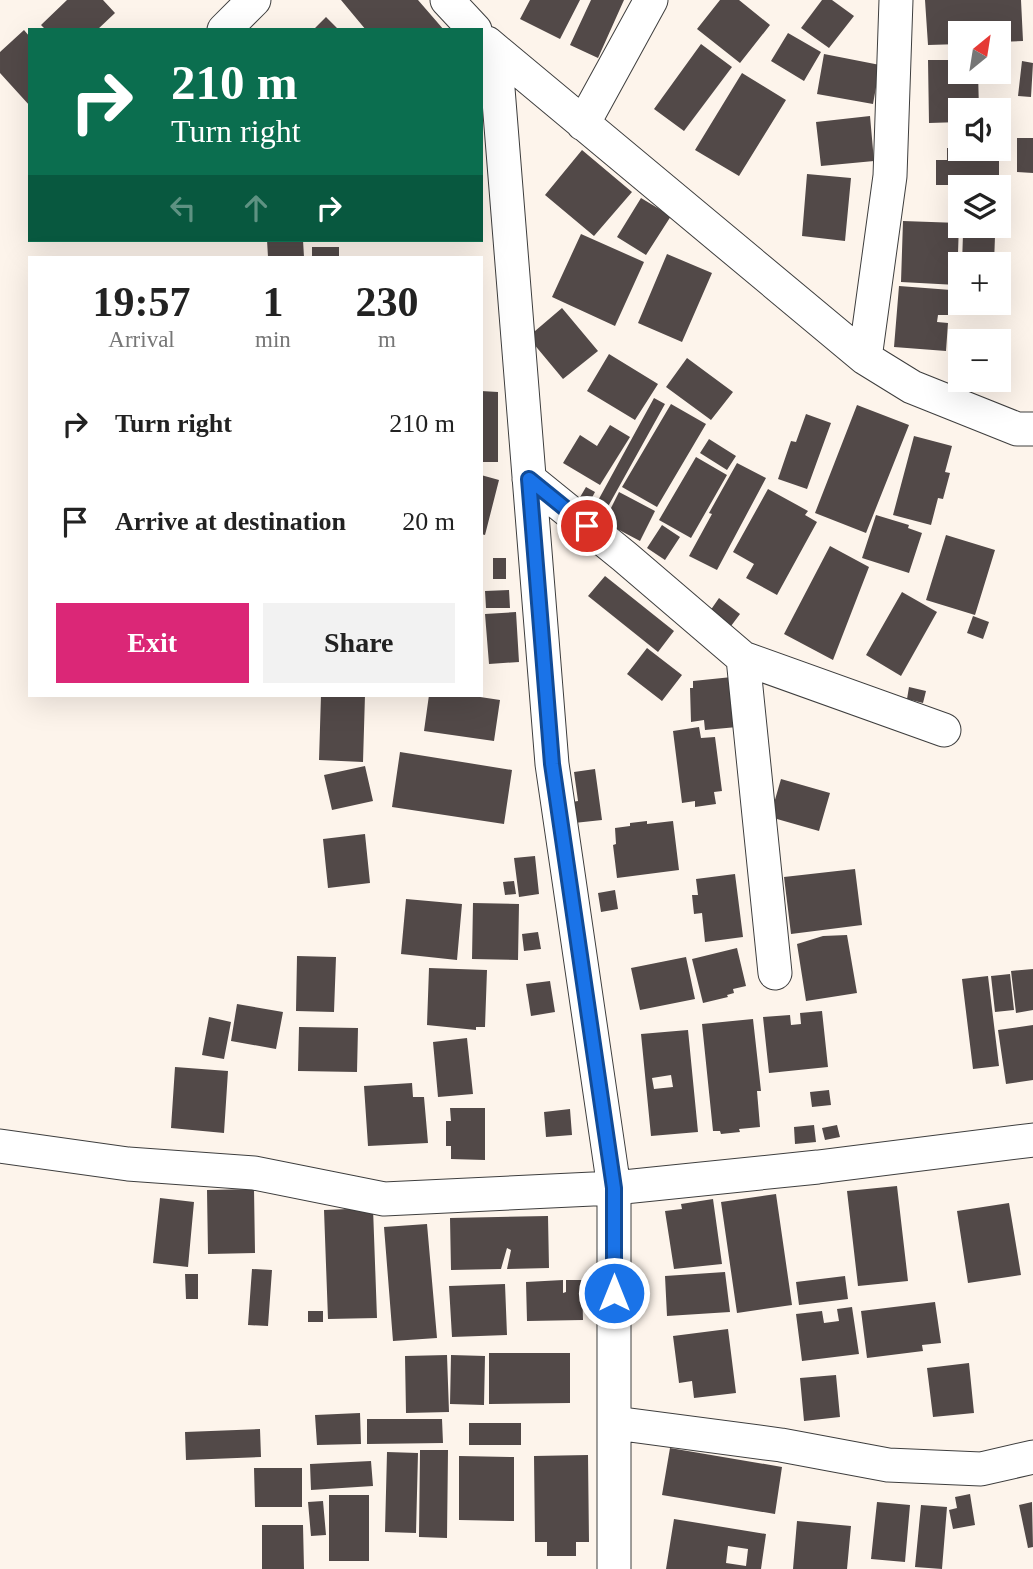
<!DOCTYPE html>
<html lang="en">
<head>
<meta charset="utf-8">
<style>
	:root { --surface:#fff; --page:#f2f2f2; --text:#222; --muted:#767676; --accent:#db2777 }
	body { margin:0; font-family:"Times New Roman",serif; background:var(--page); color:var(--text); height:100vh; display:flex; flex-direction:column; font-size:26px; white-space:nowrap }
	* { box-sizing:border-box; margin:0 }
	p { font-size:23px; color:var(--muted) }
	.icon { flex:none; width:38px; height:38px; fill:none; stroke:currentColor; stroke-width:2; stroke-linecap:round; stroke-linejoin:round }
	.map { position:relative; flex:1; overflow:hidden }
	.details { position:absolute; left:28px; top:256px; width:455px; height:441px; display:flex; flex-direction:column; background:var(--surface); border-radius:0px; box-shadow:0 7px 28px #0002 }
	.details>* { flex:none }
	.hud { position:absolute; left:28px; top:28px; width:455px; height:214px; border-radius:0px; box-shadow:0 7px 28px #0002; background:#0b6e4f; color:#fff; overflow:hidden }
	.needle { width:46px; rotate:30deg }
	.controls { position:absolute; left:948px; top:21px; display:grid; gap:14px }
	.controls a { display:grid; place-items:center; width:63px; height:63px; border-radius:0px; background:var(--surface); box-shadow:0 7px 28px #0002; font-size:35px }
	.pin { position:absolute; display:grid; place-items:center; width:60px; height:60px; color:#fff; margin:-30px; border:4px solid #fff; border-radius:50%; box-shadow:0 2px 7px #0007 }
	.me { position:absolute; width:77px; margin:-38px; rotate:0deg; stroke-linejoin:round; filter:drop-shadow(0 0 5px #0008) }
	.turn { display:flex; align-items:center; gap:24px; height:147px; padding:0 28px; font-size:32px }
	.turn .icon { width:91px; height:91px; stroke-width:2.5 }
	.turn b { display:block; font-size:49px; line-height:60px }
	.lanes { display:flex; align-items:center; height:66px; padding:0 28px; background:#0003; justify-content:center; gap:35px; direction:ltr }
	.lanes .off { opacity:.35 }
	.eta { display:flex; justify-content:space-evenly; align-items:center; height:119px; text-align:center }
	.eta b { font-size:42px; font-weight:700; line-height:49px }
	.primary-button { display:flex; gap:14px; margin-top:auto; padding:14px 28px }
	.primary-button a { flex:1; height:80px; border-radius:0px; background:var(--accent); color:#fff; font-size:28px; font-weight:700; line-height:80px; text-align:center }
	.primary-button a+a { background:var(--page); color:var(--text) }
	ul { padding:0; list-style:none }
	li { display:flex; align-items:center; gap:21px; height:98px; padding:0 28px }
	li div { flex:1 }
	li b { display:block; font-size:26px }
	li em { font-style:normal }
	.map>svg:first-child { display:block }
</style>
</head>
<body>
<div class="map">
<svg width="1033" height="1569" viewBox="0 0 1033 1569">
	<rect width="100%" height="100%" fill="#fdf4eb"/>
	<path fill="#524948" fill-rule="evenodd" d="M67 0H103L115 13 97 30H46L41 25Z
		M341 0H418L444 30H366Z
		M530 0H580L560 39 520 19Z
		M591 0H624L598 58 570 45Z
		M720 0H739L770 25 740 63 697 29Z
		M822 0H832L854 16 829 48 801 28Z
		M925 0H1021L1023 41 999 42V33H961V44L928 45Z
		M326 17 339 30H313Z
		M24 30 30 37V106L0 73V52Z
		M788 33 821 52 804 81 771 61Z
		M701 44 732 67 684 131 654 109Z
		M824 54 880 65 873 104 817 94Z
		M928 60H961V72H978L979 110H961V122L929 123Z
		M1022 61 1033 63 1031 97 1018 96Z
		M742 73 786 100 739 176 695 150Z
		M870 116 874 161 821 166 816 122Z
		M1017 138H1033V173L1017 172Z
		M947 148 999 149V187H961V214H948V185H936V160H947Z
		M582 150 632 192 594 236 545 195Z
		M807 174 851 178 845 241 802 236Z
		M641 198 671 216 646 255 617 237Z
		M903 221 959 223 957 285 901 282Z
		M581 234 644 262 615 326 552 297Z
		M963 234 995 236 994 264H962Z
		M267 240H303L304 257H268Z
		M312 247H339V257H312Z
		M667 254 712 273 682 342 638 323Z
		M899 286 951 290 949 315H938L937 322 948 323 946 351 894 347Z
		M562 308 598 351 563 379 528 337Z
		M609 354 658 384 635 420 587 391Z
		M687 358 733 392 711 420 666 387Z
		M481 391 498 392V462H481Z
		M654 398 665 404 605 512 595 506Z
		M671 404 706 424 657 507 622 487Z
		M857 405 909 425 866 533 815 513Z
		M806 414 831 423 807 489 778 479 791 441 796 442Z
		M610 425 630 437 600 485 563 463 580 435 597 446Z
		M914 436 952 446 945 472 950 473 943 499 938 498 931 525 893 515Z
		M709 439 736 456 727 470 700 453Z
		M696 457 727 475 691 538 659 520Z
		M737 463 766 478 717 570 689 556 712 514 709 513Z
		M481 475 499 480 485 535 481 534Z
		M586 487 595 492 586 509 576 504Z
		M768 489 808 511 805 515 817 522 777 595 746 578 754 564 733 552Z
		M619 492 655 511 640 541 604 522Z
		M876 515 909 525 908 528 922 533 909 573 862 558Z
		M662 525 680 537 665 560 647 548Z
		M946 535 995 550 975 615 926 600Z
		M830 546 869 567 833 660 784 634Z
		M493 558H506V579H493Z
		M605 576 674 631 658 652 588 596Z
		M509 590 510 608H486L485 591Z
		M902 592 937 612 901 676 866 655Z
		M719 598 740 614 731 626 710 611Z
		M516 612 519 662 489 664 485 614Z
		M973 616 989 622 983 639 967 633Z
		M647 648 682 675 662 701 627 674Z
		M732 677 737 727 705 730 704 720 691 722 690 688H693V681Z
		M909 687 926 691 923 703 907 699Z
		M321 695H365L363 762 319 760Z
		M429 695H467L500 700 494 741 424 731Z
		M699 727 701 738 715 737 722 791 714 792 716 804 695 807V801L682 803 673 731Z
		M400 752 512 770 504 824 392 807Z
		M365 766 373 801 332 810 324 775Z
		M595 769 602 820 574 823 572 802 578 801 574 772Z
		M781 779 830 793 819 831 770 817Z
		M647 821V824L673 821 679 870 617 878 613 845 616 844 615 828 630 826V823Z
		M365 834 370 883 328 888 323 839Z
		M535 856 539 894 519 897 514 858Z
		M855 869 862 925 791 934 784 877Z
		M735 874 743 937 705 942 702 913 694 914 692 895H698L696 879Z
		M514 881 516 894 505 895 503 882Z
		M615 890 618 909 601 912 598 893Z
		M406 899 462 904 457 960 401 954Z
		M473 903 519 904 518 960 472 959Z
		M538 932 541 949 524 951 522 934Z
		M847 935 857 993 806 1001 797 944 823 936Z
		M737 948 746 986 733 989 734 993 727 995 728 997 703 1003 692 959Z
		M297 956 336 957 334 1012 296 1011Z
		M686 957 695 999 640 1010 631 968Z
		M429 968 487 970 485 1027H476V1030L427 1025Z
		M1033 969V1010L1016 1013 1011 971Z
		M1010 974 1014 1010 995 1012 991 976Z
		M988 976 999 1066 973 1069 962 979Z
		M550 981 555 1012 531 1016 526 984Z
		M237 1004 283 1012 276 1049 231 1041Z
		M822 1011 828 1067 769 1073 763 1017 790 1015 791 1025 801 1024 800 1013Z
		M209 1017 231 1022 224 1059 202 1055Z
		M753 1019 761 1091H757L760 1127 739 1129 740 1132 721 1134 720 1131H713L702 1024Z
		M1033 1025V1080L1006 1084 998 1030Z
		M299 1027 358 1028 357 1072 298 1071Z
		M688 1030 698 1132 651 1136 641 1034ZM671 1075 673 1087 654 1089 652 1078Z
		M467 1038 473 1094 438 1097 433 1042Z
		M175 1067 228 1071 224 1133 171 1128Z
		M412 1083 413 1097H424L428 1143 368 1146 364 1086Z
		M829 1090 831 1105 812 1107 810 1092Z
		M450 1108H485V1160L451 1159V1146H446V1121H451Z
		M570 1109 572 1135 546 1137 544 1112Z
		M814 1125 816 1142 795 1144 794 1127Z
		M837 1125 840 1137 825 1140 822 1128Z
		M897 1186 908 1281 858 1286 847 1191Z
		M254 1189 255 1253 208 1254 207 1190Z
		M776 1194 792 1305 737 1313 721 1202Z
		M160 1198 194 1202 188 1267 153 1263Z
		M713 1199 722 1264 674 1269 665 1211 682 1209 681 1204Z
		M1009 1203 1021 1275 968 1283 957 1211Z
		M373 1208 377 1318 328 1319 324 1210Z
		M548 1216 549 1268 507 1269 511 1250 507 1248 501 1269 451 1270 450 1218Z
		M427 1224 437 1338 393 1341 384 1227Z
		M252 1269 272 1270 268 1326 248 1325Z
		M725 1272 730 1312 667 1316 665 1276Z
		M185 1274H198V1299H186Z
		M845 1276 848 1299 799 1305 796 1282Z
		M563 1280V1293L566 1292V1280H582L583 1320 527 1321 526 1282Z
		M505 1284 507 1335 452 1337 449 1286Z
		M935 1302 941 1343 922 1345 923 1351 867 1358 861 1311Z
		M852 1307 859 1354 802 1361 796 1314 822 1311 824 1323 839 1321 837 1309Z
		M308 1311H323V1322H308Z
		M728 1329 736 1393 694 1398 692 1381 679 1383 673 1336Z
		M489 1353H570V1403L489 1404Z
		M447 1355 449 1412 406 1413 405 1356Z
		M451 1355 485 1356 484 1405 450 1404Z
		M969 1363 974 1413 933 1417 927 1368Z
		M836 1375 840 1417 804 1421 800 1378Z
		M360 1413 361 1444 317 1445 315 1415Z
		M367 1419H442L443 1443 367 1444Z
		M469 1423H521V1445H469Z
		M260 1429 261 1457 186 1460 185 1432Z
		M670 1448 782 1467 775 1514 662 1495Z
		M420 1450H448L447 1538 419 1537Z
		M387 1452 418 1453 416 1533 385 1532Z
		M588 1455 589 1542H576V1556H547V1542H535L534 1456Z
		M459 1456 514 1457V1521L459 1520Z
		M371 1461 373 1486 311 1490 310 1464Z
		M254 1468H302V1507H255Z
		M970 1494 975 1525 953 1529 949 1510 957 1508 955 1497Z
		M329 1495H369V1561H329Z
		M323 1501 326 1535 311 1536 308 1502Z
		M877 1502 910 1505 905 1562 871 1559Z
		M1032 1502 1033 1547 1028 1548 1019 1505Z
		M921 1505 947 1507 942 1569 915 1567Z
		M674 1519 766 1534 761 1569H666ZM728 1546 748 1549 746 1566 726 1563Z
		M797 1521 851 1526 847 1569H793Z
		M262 1525H303L304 1569H262Z"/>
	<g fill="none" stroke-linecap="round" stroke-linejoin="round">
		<defs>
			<path id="minor" d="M447 0 475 30
				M224 30 254 0
				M487 43 865 358 912 387 1017 429H1033
				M495 51 552 764 614 1188V1569
				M583 124 651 0
				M865 358 890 176 896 0
				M529 479 625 557 743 658 944 730
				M743 658 775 973
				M0 1146 128 1164 254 1173 384 1199 614 1188 818 1167 1033 1140
				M615 1423 781 1445 888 1465 981 1469 1033 1457"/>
		</defs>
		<use href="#minor" stroke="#3e3e3e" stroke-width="35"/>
		<use href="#minor" stroke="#fff" stroke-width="33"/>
	</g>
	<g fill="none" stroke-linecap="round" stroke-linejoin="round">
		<defs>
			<path id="route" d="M587 526 529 479 552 764 614 1188V1293"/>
		</defs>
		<use href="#route" stroke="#114b97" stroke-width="18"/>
		<use href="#route" stroke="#1a73e8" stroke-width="12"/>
	</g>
</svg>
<div class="controls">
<a><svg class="needle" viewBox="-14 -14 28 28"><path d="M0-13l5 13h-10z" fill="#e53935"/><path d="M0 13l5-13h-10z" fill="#767676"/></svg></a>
<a><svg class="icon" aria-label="sound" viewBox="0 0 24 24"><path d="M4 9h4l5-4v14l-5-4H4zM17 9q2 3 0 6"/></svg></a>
<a><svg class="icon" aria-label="layers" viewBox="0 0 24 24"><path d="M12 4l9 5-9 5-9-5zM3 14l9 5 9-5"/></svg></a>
<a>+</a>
<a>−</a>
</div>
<div class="pin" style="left:587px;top:526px;background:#d93025"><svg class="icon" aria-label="arrive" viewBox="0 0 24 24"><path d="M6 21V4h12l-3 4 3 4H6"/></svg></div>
<svg class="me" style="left:614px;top:1293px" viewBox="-20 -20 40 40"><circle r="17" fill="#1a73e8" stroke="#fff" stroke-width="3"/><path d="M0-11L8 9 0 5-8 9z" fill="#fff"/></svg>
<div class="hud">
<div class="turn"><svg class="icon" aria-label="right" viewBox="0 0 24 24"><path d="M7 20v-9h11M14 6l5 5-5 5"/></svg><div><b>210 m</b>Turn right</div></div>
<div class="lanes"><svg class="icon off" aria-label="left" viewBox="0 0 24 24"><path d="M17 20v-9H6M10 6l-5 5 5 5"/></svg><svg class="icon off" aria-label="ahead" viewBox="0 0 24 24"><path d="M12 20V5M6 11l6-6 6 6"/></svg><svg class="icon" aria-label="right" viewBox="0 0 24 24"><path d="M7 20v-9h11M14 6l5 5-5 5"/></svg></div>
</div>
<section class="details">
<div class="eta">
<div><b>19:57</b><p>Arrival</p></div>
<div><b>1</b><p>min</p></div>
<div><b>230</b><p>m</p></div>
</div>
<ul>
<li><svg class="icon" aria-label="right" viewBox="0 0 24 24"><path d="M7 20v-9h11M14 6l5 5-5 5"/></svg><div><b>Turn right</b></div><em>210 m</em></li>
<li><svg class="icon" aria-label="arrive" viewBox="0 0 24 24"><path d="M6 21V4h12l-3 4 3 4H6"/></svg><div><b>Arrive at destination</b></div><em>20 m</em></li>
</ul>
<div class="primary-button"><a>Exit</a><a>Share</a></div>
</section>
</div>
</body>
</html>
